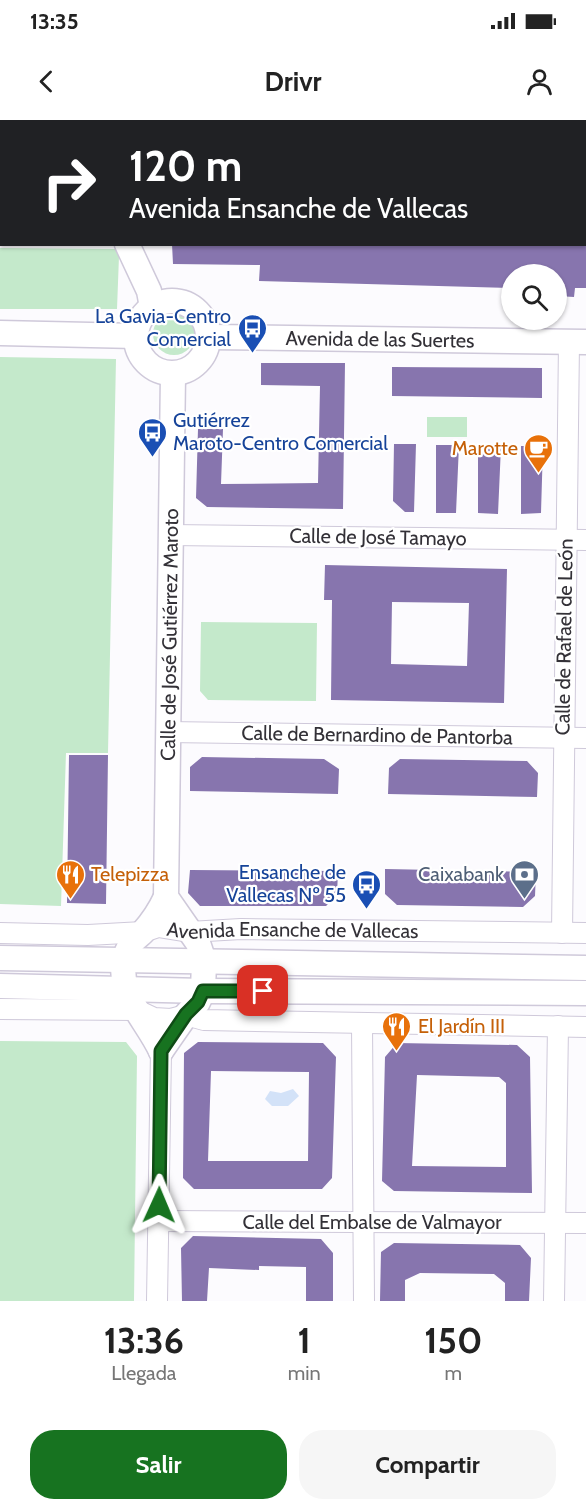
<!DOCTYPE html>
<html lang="es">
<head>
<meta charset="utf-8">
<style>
	:root { --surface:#fff; --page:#f6f6f6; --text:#222; --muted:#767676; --accent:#177320 }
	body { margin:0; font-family:Cabin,sans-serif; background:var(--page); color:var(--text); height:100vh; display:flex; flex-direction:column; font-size:22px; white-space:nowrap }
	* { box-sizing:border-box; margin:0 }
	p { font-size:20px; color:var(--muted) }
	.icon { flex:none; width:33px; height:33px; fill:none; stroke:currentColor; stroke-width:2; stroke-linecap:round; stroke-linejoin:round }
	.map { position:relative; height:1181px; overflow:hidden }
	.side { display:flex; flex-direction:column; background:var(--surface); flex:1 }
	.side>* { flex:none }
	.banner { position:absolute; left:0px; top:0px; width:586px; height:126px; box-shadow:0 2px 4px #0004; background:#202124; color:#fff; overflow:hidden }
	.controls { position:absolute; left:501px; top:144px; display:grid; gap:12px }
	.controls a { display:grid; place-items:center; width:66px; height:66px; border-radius:50%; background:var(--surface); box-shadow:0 2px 4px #0004; font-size:30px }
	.pin { position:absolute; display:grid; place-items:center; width:51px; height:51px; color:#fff; margin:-26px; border-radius:12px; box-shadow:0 3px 9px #0006 }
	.me { position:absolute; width:66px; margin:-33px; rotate:1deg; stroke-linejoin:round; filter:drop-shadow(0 0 4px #0008) }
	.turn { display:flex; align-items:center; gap:21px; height:126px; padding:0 30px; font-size:27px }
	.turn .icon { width:78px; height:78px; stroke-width:2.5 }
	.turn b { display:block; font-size:42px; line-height:51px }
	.eta { display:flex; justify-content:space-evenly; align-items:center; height:102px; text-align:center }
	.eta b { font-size:36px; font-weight:700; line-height:42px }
	.action { display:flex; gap:12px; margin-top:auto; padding:12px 30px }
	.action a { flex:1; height:69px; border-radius:24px; background:var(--accent); color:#fff; font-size:24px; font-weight:700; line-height:69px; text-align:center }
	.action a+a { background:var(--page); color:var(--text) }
	.status { display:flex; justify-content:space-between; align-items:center; height:42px; padding:0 30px; background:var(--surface); direction:ltr }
	.status svg { height:16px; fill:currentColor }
	header { display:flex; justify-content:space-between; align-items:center; height:78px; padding:0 30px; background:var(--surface); font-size:27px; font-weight:700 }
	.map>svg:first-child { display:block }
</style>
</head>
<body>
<div class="status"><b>13:35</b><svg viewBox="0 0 49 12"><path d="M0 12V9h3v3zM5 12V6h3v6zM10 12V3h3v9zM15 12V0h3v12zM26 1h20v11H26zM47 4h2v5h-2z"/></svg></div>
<header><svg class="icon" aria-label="back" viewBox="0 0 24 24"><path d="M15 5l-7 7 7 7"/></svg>Drivr<svg class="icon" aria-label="person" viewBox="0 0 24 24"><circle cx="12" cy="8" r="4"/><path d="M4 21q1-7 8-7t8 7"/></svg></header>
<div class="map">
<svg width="586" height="1181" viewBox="0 0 586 1181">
	<rect width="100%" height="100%" fill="#fcfbfe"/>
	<path fill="#c4e9cb" d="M0 128 116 129 119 136 117 189H0Z
		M153 214a21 21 0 1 1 42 0a21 21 0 1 1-42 0Z
		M0 237 116 239 108 633H66L61 786 0 784Z
		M427 297H467V317H427Z
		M201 502 317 503 316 581 208 580 200 571Z
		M0 921 126 922 137 936 134 1181H0Z"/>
	<path fill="#d3e2f8" d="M293 969 299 976 288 986H272L265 979 270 971 281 973Z"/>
	<path fill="#8775ae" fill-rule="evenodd" d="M172 124H586V168H575L574 177 557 176 556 154H512V168L259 161 260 145 173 144Z
		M261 243H345L343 389 207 387 196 378 198 309H223L221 364 318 363 320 266 261 265Z
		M392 247 542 248V278L392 276Z
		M394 324H416L414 392H405L393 381Z
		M436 325H459L456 393H436Z
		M478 325 501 326 498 394 478 393Z
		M521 326H543L541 393 521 394Z
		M325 445 507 449 504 583 331 580 332 480H324ZM392 482 469 483 467 546 391 544Z
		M69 635H108L106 784 67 783Z
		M202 637 324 639 339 649 338 674 190 671V647Z
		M400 639 527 641 538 653 537 677 388 674 389 648Z
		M385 749 536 752 535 776 523 787 397 785 385 774Z
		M190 750 338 751 337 775 326 786H200L188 773Z
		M198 922 323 923 336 937 332 1058 322 1069H194L183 1058 184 933ZM211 951 309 952 308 1041H208Z
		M397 923 517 925 530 937 532 1073 394 1071 382 1061 385 937ZM417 955 499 957 506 963V1047L412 1046Z
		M193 1116 321 1119 333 1133V1181H306V1147L259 1146V1150L209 1148 207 1181H182L181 1128Z
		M394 1123 520 1125 531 1138 529 1181H505V1163L494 1154 420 1153 405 1160V1181H380L381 1132Z"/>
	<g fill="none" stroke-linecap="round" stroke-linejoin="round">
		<defs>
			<g id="minor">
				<path d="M170 415 586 420"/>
				<path d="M167 612 586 618"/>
				<path id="s1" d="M0 813 88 815 143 812 158 807 189 812 241 809 586 813"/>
				<path d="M562 813 569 222"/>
				<path d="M0 889 137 890 154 898 171 899 186 895 204 900 586 907"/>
				<path d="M362 903 364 1181"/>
				<path d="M159 1101 586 1103"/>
				<path d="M157 1181 161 931"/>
				<path d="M554 1181 558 906"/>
			</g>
			<g id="major">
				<path d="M102 0V2"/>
				<path d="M127 124 149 171 152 187"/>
				<circle cx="172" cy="217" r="36"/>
				<path d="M0 213 136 216"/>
				<path id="s2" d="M209 217 586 222"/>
				<path d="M0 838 586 848"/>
				<path d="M0 866 203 871 586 873"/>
				<path id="s3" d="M161 931 186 895 198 882 203 871 204 841 198 823 166 777 173 254"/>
				<path d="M161 931C145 896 108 867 130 825 133 820 139 816 143 812 153 801 160 790 166 777"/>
			</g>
		</defs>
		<use href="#minor" stroke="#cfc9da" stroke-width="22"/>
		<use href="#major" stroke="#cfc9da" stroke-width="27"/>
		<use href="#minor" stroke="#fff" stroke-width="20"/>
		<use href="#major" stroke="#fff" stroke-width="24"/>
	</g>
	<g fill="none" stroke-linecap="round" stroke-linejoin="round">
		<defs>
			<path id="route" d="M159 1085 161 931 186 894 198 882 203 871H263"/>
		</defs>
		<use href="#route" stroke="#0f4b15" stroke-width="15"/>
		<use href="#route" stroke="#177320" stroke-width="10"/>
	</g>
	<defs>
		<symbol id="bus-pin" viewBox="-11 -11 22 30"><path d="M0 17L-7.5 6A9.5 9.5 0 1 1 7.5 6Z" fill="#1a4fb4" stroke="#fff"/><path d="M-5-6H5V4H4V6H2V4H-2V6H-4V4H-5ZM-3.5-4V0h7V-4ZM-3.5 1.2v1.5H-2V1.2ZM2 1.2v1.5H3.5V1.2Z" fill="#fff"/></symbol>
		<symbol id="cafe-pin" viewBox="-11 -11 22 30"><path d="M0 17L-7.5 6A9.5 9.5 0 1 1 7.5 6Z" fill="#e8710a" stroke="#fff"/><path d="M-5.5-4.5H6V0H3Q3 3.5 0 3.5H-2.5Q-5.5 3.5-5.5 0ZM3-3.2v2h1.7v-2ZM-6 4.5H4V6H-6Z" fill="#fff"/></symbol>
		<symbol id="restaurant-pin" viewBox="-11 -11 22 30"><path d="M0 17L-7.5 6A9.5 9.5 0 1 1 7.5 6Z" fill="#e8710a" stroke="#fff"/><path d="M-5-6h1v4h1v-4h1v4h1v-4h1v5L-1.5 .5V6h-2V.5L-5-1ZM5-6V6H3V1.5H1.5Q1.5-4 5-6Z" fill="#fff"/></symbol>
		<symbol id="bank-pin" viewBox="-11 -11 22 30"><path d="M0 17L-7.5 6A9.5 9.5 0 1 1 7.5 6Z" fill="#5c6f8a" stroke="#fff"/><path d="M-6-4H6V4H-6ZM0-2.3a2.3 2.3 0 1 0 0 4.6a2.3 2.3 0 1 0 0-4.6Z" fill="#fff"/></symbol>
	</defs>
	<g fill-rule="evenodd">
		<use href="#bus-pin" x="236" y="192" width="33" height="45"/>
		<use href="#bus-pin" x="136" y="296" width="33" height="45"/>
		<use href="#cafe-pin" x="522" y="312" width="33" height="45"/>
		<use href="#restaurant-pin" x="54" y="738" width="33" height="45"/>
		<use href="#bank-pin" x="508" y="738" width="33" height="45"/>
		<use href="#bus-pin" x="350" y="748" width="33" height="45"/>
		<use href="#restaurant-pin" x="380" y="890" width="33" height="45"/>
	</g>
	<g text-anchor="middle" stroke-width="4.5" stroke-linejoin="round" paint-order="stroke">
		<g font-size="20" fill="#164399" stroke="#fff" text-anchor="end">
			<text x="231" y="203">La Gavia-Centro<tspan x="231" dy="23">Comercial</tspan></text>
			<text x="173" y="307" text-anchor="start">Gutiérrez<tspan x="173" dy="23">Maroto-Centro Comercial</tspan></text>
			<text x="346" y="759">Ensanche de<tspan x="346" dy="23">Vallecas Nº 55</tspan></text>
		</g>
		<g font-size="20" fill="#333137" stroke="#fff">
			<text dy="7" stroke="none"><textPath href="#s2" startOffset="171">Avenida de las Suertes</textPath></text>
			<text transform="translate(378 417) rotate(1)" y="7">Calle de José Tamayo</text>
			<text dy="7" stroke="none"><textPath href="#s3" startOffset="441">Calle de José Gutiérrez Maroto</textPath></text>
			<text transform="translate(564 517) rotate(-89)" y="7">Calle de Rafael de León</text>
			<text transform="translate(377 615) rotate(1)" y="7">Calle de Bernardino de Pantorba</text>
			<text dy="7" stroke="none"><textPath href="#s1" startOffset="294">Avenida Ensanche de Vallecas</textPath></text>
			<text x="372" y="1109">Calle del Embalse de Valmayor</text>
		</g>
		<g font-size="20" fill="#c56008" stroke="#fff" text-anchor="start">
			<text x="518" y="335" text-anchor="end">Marotte</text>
			<text x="91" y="761">Telepizza</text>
			<text x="418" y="913">El Jardín III</text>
		</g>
		<g font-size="20" fill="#4e5e75" stroke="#fff" text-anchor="end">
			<text x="504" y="761">Caixabank</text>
		</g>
	</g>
</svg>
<div class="controls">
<a><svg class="icon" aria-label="search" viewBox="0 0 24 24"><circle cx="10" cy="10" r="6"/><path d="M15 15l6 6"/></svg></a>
</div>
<div class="pin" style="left:263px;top:871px;background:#d93025"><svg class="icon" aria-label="arrive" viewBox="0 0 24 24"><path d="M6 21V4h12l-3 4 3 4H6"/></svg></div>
<svg class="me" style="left:159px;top:1085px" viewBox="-20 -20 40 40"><path d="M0-17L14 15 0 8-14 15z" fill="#177320" stroke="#fff" stroke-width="4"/></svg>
<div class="banner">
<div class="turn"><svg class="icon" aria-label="right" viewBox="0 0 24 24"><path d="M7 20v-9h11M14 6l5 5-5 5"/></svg><div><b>120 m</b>Avenida Ensanche de Vallecas</div></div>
</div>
</div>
<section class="side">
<div class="eta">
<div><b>13:36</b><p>Llegada</p></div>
<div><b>1</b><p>min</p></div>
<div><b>150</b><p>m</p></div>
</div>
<div class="action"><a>Salir</a><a>Compartir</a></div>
</section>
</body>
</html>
